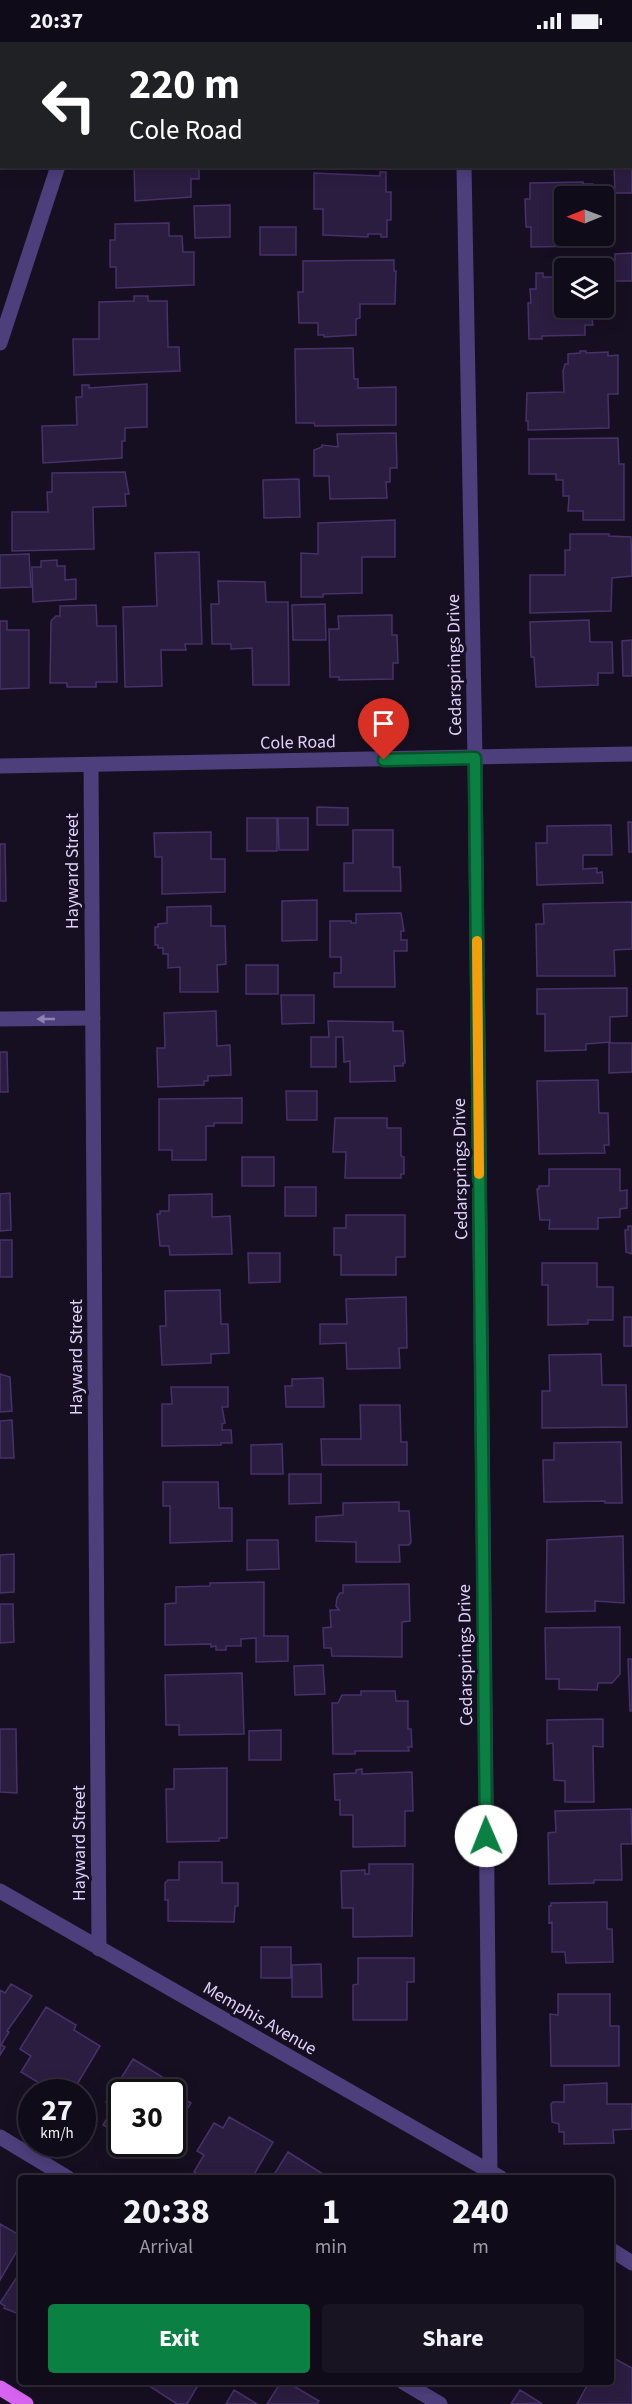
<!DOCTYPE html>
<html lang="en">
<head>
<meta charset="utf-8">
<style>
	:root { --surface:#100b19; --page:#191422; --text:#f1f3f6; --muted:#9c9ba2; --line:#302b38; --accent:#0b8043 }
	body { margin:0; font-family:"Source Sans 3",sans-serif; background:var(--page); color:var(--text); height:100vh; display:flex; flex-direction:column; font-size:22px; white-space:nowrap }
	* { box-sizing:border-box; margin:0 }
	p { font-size:20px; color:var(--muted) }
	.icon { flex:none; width:33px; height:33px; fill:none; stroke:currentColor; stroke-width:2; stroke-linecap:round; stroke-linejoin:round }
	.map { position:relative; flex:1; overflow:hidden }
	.side { position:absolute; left:18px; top:2133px; width:596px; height:210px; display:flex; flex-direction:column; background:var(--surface); border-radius:6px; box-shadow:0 3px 15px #0003,0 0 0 2px var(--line) }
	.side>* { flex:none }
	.banner { position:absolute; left:0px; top:0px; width:633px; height:126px; box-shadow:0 3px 15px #0003,0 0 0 2px var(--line); background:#202124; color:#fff; overflow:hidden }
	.needle { width:39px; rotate:269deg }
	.fabs { position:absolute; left:554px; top:144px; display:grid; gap:12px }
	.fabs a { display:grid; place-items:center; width:60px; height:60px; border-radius:6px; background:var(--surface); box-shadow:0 3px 15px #0003,0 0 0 2px var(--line); font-size:30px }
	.speed { position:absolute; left:18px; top:2037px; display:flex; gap:12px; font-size:30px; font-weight:700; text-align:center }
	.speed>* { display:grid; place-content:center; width:78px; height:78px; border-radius:50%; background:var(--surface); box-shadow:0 3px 15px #0003,0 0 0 2px var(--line); line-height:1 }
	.speed small { font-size:15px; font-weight:400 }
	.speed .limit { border:3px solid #111; border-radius:9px; background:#fff; color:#111 }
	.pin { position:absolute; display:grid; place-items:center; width:51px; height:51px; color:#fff; margin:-62px -26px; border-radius:50% 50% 50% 0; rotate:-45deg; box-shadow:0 0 6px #0007 }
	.pin .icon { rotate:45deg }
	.me { position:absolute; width:66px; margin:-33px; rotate:359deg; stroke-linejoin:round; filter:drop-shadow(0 0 4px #0008) }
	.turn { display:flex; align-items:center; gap:21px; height:126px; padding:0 30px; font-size:27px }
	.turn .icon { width:78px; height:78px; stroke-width:2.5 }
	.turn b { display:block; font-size:42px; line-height:51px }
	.eta { display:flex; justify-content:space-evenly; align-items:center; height:102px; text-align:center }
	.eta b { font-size:36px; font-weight:700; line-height:42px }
	.action { display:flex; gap:12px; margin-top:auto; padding:12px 30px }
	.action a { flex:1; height:69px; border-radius:6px; background:var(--accent); color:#fff; font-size:24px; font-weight:700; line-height:69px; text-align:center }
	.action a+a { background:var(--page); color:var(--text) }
	.status { display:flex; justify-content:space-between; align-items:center; height:42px; padding:0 30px; background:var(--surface); direction:ltr }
	.status svg { height:16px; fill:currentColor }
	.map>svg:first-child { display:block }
</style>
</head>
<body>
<div class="status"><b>20:37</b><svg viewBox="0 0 49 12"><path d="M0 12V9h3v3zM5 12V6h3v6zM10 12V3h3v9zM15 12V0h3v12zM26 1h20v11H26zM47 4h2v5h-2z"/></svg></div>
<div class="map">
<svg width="632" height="2362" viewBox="0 0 632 2362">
	<rect width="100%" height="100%" fill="#160f21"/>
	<path fill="#2b1d40" stroke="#47316a" stroke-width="1.5" d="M299 0H389V2H299Z
		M556 0H632V15V2Z
		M632 119V151H615L614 124H632Z
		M134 124H199V137H191V155L135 159Z
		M380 130H386V150H391V178H387V195H381V192H368V195L323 193V167H314V131L380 134Z
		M583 140V142H593V148H605L606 172 603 173V154H564V194H584V204L531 205V185H526L525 157H530V141Z
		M230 163V195L195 196 194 164Z
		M169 181V194H182L183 210H194V243L116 246V225H110V198H115V182Z
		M260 185H296V213H260Z
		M632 211V239H615V212Z
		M394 218V229H396L395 262H360V276L356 277V293L324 295V293H318V281H299L298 250H303V219Z
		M536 231H543V235H555V231H564V266H590L593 283H585V293L542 294V297H529L528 261H531L530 247H536Z
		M134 254H148V259H167L168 305H179L180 329 74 333 73 297H99V260L134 259Z
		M353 306 354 337H358V346L396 345V383L315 384 314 381H296L295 307Z
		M580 309H586V311L608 310V314L618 313V352H608L609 386 528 388V379H526L527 351 564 350 563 329 565 322H568V312L580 311Z
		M147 342V385L125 386V399H122V416L43 421 42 384 77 383 76 355H82V343H89V346Z
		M396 391 397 426H390V440H386L387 456 330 457 329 434H314V408L322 405V403L338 405 337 392Z
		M618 396 619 422H624V478H583V469H568L569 454H563V438H556V432H529V397Z
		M125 430 129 452H125L126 464 93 465 94 507 12 509V470H48L47 450H52V431Z
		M299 437 300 475 264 476 263 438Z
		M395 478V515H362V551L323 552V555H301V511L318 512V481Z
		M570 492H609V494L631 495 632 534 612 536 611 569 530 571V533H565V508H570Z
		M199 510 202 602H185L186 608H161L162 644 125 645 123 565 157 564 155 511Z
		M29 512 31 545 0 546V513Z
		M57 518V524H65V538L76 537V557L33 560 32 525H41V519Z
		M218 539 265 540 266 560H288L289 643H253L252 606 231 607V602H212L211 562H219Z
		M325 562 326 598H293L292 563Z
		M96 563 97 584H116L117 640H96V645H67V641H50L51 579 56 574H60V564Z
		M392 573V593H397L398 621H393V637L339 638V635H330L329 587H339L338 574Z
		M589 578 590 600H612L613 631H598V643L536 645 534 615H531L530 580Z
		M0 579H7V588H29V646L0 647Z
		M632 598V634H623L622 599Z
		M317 765 348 766V783H317Z
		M247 776H277V809H247Z
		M278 776H308V808H279Z
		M628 780H632V810H629Z
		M611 783 612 813H583V827L597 826V831L602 830 603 841 537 843 536 801H547V784Z
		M353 788H393V825H400L401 849H344V821H353Z
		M211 790V817H225V850L162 852V815H155L154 791Z
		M0 802H5L6 859H0Z
		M317 858V898L282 899V859Z
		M632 860V907L614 908 615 934H537L536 882H544L543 862Z
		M211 864V884H225L226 922 217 923 218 950H180V925L168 926V912H163V906H158V903H155V885H158V882L167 881V865Z
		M401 871 404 889H401V898H407V909H394L395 945H334V931H341V915H330V879H351V881H356V872Z
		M246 923H278V952H246Z
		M627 946V974L610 975V1000L586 1002V1008L545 1009V972H537V947Z
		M281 953H314V981L282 982Z
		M216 969 217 1004 230 1003 231 1033 208 1034V1039H204V1043L158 1045 157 1006H165L164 971Z
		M328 979 393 980V989H403L405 1021H403V1024H394L395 1039 350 1040V1019L344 1020 343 995H336V1025H311V995H329Z
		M609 1001H632V1030L609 1031Z
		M0 1010H7L8 1050H0Z
		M598 1038 599 1071H608L609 1103H604L605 1111 539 1112 537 1039Z
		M286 1049H317V1078H287Z
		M242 1056V1081H214V1084H206V1118H172V1108H159V1057Z
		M335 1076H387V1086H401V1114L404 1115V1132H401V1136H345L346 1110H333Z
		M242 1115H274V1144H242Z
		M549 1127H620V1149L627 1148V1166L620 1167V1175L598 1176V1187H549L550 1178H540L537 1147H539V1144H549Z
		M285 1145H316V1174H285Z
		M10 1151 11 1188 0 1189V1152Z
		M212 1152V1175L230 1174 232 1212 170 1213 169 1204H160L157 1172H160V1169H169V1153Z
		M346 1173H405V1215H396V1233H341V1213H334V1186H346Z
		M628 1184H632V1212L626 1210 625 1188H628Z
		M0 1198H12V1235H0Z
		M248 1211H280V1240L249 1241Z
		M542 1221H597V1245H613V1278H588V1282L548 1283V1243H542Z
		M220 1248 221 1282H228L229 1311 211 1312V1321L162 1323 160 1284H166L165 1249Z
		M406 1255 407 1306H399L400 1326 347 1327 346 1301 320 1302V1282H347L346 1257Z
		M624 1275H632V1304H624Z
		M601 1312 602 1343H626L627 1385 542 1386V1349H550L549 1313Z
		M0 1332 10 1335 12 1369 0 1370Z
		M323 1336 324 1365H286L285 1344H292V1337Z
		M171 1345H228V1365H222L225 1381 222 1382V1388H231L232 1401H221V1403L162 1404V1362H172Z
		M360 1363H400L401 1400H407V1423H322L321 1397H361Z
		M12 1378 14 1416H0V1379Z
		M621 1400 622 1461H605V1459L544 1460 543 1418H554V1401Z
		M282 1402 283 1432H251V1403Z
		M289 1432H321V1461L289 1462Z
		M163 1440H218L219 1466H232V1499L170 1501V1464H163Z
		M399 1460V1469H409L411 1500 409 1503H399L400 1520H356V1500L316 1499V1475L343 1473V1461Z
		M623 1494 624 1561 595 1559V1569L546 1570 547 1498Z
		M247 1498H278L279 1527 247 1528Z
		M14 1512V1550L0 1551V1513Z
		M264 1540V1594H288V1619L256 1620V1596L241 1597V1604H226V1608H216V1604L211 1605V1602L165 1603V1562L176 1561V1545L210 1544V1541Z
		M409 1542 410 1579 402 1580V1615L332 1614 331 1606H324L323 1586 331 1585 330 1568H339L336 1564 337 1556 340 1551H343V1543Z
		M0 1562H13L14 1600 0 1601Z
		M620 1585V1632L612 1641H598L597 1648 559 1647V1637H546L545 1586Z
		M628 1617H632V1669H630Z
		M323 1623 325 1652 295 1653 294 1624Z
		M242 1631 244 1692 179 1693V1683H166L165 1633Z
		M361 1649H395L396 1659H408V1687H411L412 1705H408L409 1709H355V1712H333L332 1661H338L342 1653H361Z
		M603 1677V1705L593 1704 594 1760H565V1739L554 1738 553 1701 547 1702V1678Z
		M0 1687H16L17 1751 0 1750Z
		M281 1688V1718H249V1689Z
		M227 1726V1796H219V1799L167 1800 166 1747H174V1727Z
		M362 1727V1732L412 1730 413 1769H405V1804L353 1805V1773H340V1758H335L334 1732 356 1731V1728Z
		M631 1767 632 1802H621L622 1838H594V1841L549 1842 548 1791 556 1790 555 1769Z
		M179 1820H222V1841H238V1864H235L234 1880 168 1879V1858H165V1841L168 1838H179Z
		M369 1822H413L412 1894 353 1895V1866H342L341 1829 365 1828V1832H369Z
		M607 1860V1887H612L613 1920 566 1921 565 1910H552V1880L549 1881V1864H551V1861Z
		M261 1905H291V1936H261Z
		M358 1916H414V1940H407V1978H353V1943L358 1942Z
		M321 1922 322 1955H292V1923Z
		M11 1942 32 1954 7 1989 9 1990 1 2003 5 2005 0 2013V1948L5 1951Z
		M558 1952H610V1984H619V2024H551L550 1972 558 1973Z
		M46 1965 76 1983 74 1988 100 2004 73 2049 65 2044 61 2050H54L21 2030 31 2014 20 2007Z
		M133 2017 177 2044 174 2050 191 2061 172 2091V2050H122V2094L103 2083 114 2065 106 2060Z
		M607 2041V2062H632V2087L613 2088 614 2101 564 2102V2090H559V2082L552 2080 551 2062 553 2060H564V2043Z
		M32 2060V2090L19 2082Z
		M229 2075 273 2100 252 2136H223L219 2134 218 2136H204L194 2130 204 2113 197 2109 214 2081 223 2086Z
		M288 2110 323 2132 320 2136H272Z
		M0 2182 21 2194V2202L0 2238Z
		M21 2229V2273L4 2266 5 2264 0 2261Z
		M610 2314 632 2326V2362H577L589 2340H610Z
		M143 2340H200L187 2362H177Z
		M281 2340H287L319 2359 317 2362H267Z
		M234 2348 257 2362H226Z
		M520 2348 541 2361 511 2362Z"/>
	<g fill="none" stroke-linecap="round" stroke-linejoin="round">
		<path stroke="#4d3f7c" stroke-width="15" d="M0 977 93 976
			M0 2095 68 2136
			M403 2340 440 2362"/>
		<path stroke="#4d3f7c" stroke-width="15" d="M74 0V2
			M462 0V2
			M464 124 475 716 490 2129
			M0 301 58 124
			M91 723 99 1907
			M0 1849 501 2136
			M610 2207 632 2221"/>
		<path stroke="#4d3f7c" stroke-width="15" d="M0 724 632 712"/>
		<path stroke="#d764f1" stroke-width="15" d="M0 2346 26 2362"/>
	</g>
	<defs><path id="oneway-solid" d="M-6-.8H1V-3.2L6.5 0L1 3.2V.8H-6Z" transform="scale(1.5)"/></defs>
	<use fill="#8f82b5" href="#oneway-solid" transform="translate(46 977) rotate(180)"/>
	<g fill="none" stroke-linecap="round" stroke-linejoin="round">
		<defs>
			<path id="route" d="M384 718 475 716 486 1794"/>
		</defs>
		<use href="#route" stroke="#07532c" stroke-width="15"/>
		<use href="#route" stroke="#0b8043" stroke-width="10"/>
		<path stroke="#f59e0b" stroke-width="10" d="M477 899 479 1132"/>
	</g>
	<g text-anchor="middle" stroke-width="6" stroke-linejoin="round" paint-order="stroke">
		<g font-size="18" fill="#dfd3fb" stroke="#160f21">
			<text transform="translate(454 623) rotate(-91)" y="6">Cedarsprings Drive</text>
			<text transform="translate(298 700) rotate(-1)" y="6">Cole Road</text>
			<text transform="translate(72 829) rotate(-90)" y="6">Hayward Street</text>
			<text transform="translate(460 1127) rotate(-91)" y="6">Cedarsprings Drive</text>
			<text transform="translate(76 1315) rotate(-90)" y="6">Hayward Street</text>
			<text transform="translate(465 1613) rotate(-91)" y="6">Cedarsprings Drive</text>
			<text transform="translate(79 1801) rotate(-90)" y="6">Hayward Street</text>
			<text transform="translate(260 1976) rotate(30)" y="6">Memphis Avenue</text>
		</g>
	</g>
</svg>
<div class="fabs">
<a><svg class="needle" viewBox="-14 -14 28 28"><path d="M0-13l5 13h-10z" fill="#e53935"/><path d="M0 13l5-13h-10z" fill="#9c9ba2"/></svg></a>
<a><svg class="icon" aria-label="layers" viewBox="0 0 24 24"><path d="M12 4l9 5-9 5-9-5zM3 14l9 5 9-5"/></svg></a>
</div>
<div class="speed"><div>27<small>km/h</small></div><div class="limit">30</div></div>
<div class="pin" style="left:384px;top:718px;background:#d93025"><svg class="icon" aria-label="arrive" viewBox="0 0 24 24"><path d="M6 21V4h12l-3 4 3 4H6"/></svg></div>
<svg class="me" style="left:486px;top:1794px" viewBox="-20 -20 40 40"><circle r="19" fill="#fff"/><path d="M0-13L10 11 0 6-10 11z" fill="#0b8043"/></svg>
<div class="banner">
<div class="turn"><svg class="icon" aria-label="left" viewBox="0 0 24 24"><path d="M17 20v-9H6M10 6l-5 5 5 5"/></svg><div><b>220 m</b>Cole Road</div></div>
</div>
<section class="side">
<div class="eta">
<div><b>20:38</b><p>Arrival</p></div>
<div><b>1</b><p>min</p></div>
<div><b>240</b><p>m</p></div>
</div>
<div class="action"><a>Exit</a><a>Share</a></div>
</section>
</div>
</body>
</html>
